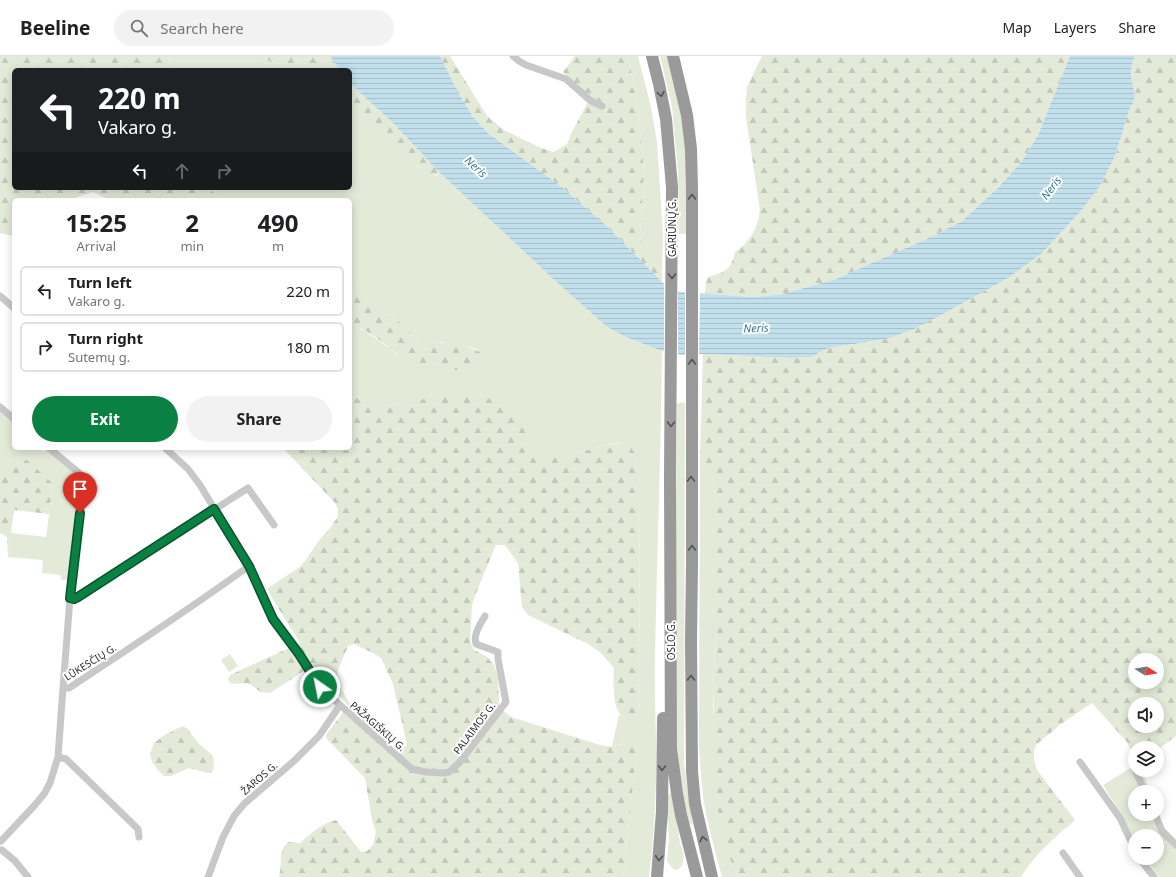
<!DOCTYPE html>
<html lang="en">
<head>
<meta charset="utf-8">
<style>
	:root { --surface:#fff; --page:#f2f2f2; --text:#202124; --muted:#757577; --line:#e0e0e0; --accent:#0b8043 }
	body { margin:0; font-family:"Noto Sans",sans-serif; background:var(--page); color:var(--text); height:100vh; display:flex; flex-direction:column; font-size:15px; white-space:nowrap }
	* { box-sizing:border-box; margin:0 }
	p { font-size:13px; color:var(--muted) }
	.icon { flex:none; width:22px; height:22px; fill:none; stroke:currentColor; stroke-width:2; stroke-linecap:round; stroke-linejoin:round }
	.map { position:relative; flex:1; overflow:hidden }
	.side { position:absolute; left:12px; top:142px; width:340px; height:252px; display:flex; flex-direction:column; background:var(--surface); border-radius:6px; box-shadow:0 2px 10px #0003 }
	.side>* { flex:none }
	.hud { position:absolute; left:12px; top:12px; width:340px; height:122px; border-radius:6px; box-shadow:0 2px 10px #0003; background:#202124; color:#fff; overflow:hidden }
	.needle { width:26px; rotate:101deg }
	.buttons { position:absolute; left:1128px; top:597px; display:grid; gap:8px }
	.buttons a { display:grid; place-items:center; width:36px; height:36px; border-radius:50%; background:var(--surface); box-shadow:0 2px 10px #0003; font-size:20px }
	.pin { position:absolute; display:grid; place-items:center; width:34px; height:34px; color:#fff; margin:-41px -17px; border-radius:50% 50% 50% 0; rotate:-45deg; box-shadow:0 0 4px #0007 }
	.pin .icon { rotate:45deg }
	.me { position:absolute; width:44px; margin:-22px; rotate:327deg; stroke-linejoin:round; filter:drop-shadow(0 0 3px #0008) }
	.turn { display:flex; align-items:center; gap:14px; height:84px; padding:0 20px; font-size:18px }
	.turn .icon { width:52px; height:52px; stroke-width:2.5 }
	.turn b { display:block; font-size:28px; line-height:34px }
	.lanes { display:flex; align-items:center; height:38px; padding:0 20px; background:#0003; justify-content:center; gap:20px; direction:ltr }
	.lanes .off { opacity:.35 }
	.eta { display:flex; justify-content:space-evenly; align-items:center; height:68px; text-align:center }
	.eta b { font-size:24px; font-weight:700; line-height:28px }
	.button { display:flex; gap:8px; margin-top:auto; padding:8px 20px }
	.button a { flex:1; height:46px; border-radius:24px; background:var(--accent); color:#fff; font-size:16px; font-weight:700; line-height:46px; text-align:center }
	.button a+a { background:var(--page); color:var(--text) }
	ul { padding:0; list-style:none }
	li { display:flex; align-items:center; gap:12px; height:50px; margin:0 8px 6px; padding:0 12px; border:2px solid var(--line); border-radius:6px }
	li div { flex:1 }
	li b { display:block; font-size:15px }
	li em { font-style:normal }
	header { display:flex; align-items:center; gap:24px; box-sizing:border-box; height:56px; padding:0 20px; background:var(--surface); border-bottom:1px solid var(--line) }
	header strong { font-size:19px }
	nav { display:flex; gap:22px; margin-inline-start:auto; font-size:14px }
	.search { width:280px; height:36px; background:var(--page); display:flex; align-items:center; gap:10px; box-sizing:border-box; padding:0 14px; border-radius:22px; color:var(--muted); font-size:15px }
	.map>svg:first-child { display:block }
</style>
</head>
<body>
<header>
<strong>Beeline</strong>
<div class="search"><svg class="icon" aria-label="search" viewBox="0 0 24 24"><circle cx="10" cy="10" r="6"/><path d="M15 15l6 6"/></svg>Search here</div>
<nav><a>Map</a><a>Layers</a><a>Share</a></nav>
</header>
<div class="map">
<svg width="1176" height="821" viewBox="0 0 1176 821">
	<defs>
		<pattern id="forest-firs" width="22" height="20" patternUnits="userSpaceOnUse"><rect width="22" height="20" fill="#e3ead8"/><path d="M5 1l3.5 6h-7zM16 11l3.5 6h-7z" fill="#c3c9ba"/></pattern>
		<pattern id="water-rules" width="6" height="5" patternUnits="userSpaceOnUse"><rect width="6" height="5" fill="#c2dfec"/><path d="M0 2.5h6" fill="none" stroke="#a7c0cb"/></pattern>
	</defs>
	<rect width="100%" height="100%" fill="#fff"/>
	<path fill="#e3ead8" d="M170 0H262C278 14 287 4 304 7 310 8 316 11 321 14H173L171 11Z
		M628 0H638L651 51 657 86 663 179 662 215 648 203 641 189 640 178 644 115 637 45Z
		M660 0H669C675 27 682 54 685 82 688 114 687 146 686 178H679L678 115 672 51Z
		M350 43 427 119 436 120 440 117 549 219 628 282 662 295C661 396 657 497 655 598 654 640 657 682 656 725 655 757 653 789 649 821H623L637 692 625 687 612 690 619 659C626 662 631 662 638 657L640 628 639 430 636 399C632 396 628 391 624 389 614 384 596 393 585 395 574 398 544 403 534 397 528 393 527 387 525 381L409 347 392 350 376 348 350 340V279L353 274 357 272 364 274 397 298 469 312H477L478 294 470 291 443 286 425 289 417 287 407 272 380 251 350 230V144H225L208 132H350Z
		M681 346 685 347 684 708 693 770 688 766 677 701 675 558 677 355V348Z
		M0 354 14 366V392H38L42 395 47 394 80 422 69 524H62L60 519 42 517 43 504 8 501 11 477 46 481 53 429 0 411Z
		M700 401 711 417 717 449V571L713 628V652L729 801 739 821H722C715 794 707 767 703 740 701 723 700 705 699 688Z
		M230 598 238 610 229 616 221 604Z
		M1135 709V714H1141L1151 736H1135V758H1157V751L1163 770 1176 784V821H1159L1145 802H1157V780H1135V785L1122 759 1103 729Z
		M670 737H672L673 742 680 787 684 800 682 810 678 814 673 813 667 805 669 782 667 757 668 739Z"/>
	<path fill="url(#forest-firs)" fill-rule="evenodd" d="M0 0H170L171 11 173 14H14V132H208L225 144H109L93 136 69 144H14V180L0 177Z
		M262 0H330L340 14C334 14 327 15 321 14 315 12 310 8 304 7 287 4 278 14 262 0Z
		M440 0H450L487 60 504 74 541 92 554 96 567 88 571 78 590 42 563 16 575 0H628L637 45 644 115 640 178 641 189 648 203 662 215V226L627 190 602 166 563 132 489 78 473 61 458 36Z
		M762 0H1070L1038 79 1022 105 998 132 962 165 933 180 836 223 783 238 754 241 705 238 706 227 708 221C724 216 731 215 735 196 750 186 758 172 760 154L746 61V41L747 31Z
		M1135 0H1176V680L1157 694V692H1135V702L1127 686 1092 647 1061 668 1036 689 1034 695V702L1037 714 1075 764C1055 781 1035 798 1021 821H739L729 801 717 750 713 628 717 571V449L711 417 700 401 703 298 791 302 811 301 828 292 886 283 945 257 1008 222 1041 198 1080 156 1100 130 1115 100 1130 52C1138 41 1130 28 1131 15 1131 10 1133 5 1135 0ZM1135 604H1157V626H1135ZM1135 648H1157V670H1135Z
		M350 26 355 32 392 66 440 117C435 120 432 121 427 119L353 47 350 43Z
		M350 230 380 251 407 272 417 287C427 289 431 287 442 287 453 286 475 291 483 299V306L477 312C470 312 463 314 456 314 435 315 412 308 395 296 388 291 370 276 362 273 356 271 353 274 350 279Z
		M470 339C487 342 499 343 512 355 517 358 522 363 524 369 528 381 523 394 540 399 544 400 550 399 555 399 565 398 576 398 585 395 603 391 612 385 630 390L636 399 639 430 640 628 638 657C611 677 613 626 614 612L601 597 588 588 528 559 522 551 518 507 505 489H496L478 532 472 549 470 586 474 594 487 601 494 609 498 621 499 651 511 661 600 689C604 690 609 691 613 690 622 689 631 683 637 692L623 821H279C283 807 277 796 288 786L300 787C310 778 322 767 336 764L361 796H366L373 789 376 776 372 764 365 722 326 682V679L348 650 315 611H310L270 637 261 636 248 627 231 628 228 623 230 619 300 587 269 537 268 532 300 511 305 505 320 483 331 471 338 460V454L336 448 283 392H350V340L376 348 392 350 409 347 435 340ZM354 588 375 598 381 602 393 628 407 688 399 698 374 674 363 661 355 656 337 626 338 614 348 590Z
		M18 402 27 404 53 428 49 458 14 454 8 501 7 481 0 477V411Z
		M182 670 187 672 198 687 213 700 214 711 211 717H208L189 712 171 720H164L158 714 152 706 150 698 154 687 163 680Z"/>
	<path fill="url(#water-rules)" d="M330 0H440L458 36 473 61 489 78 563 132 602 166 627 190 662 226 669 232 680 236 754 241 783 238 836 223 933 180 962 165 998 132 1022 105 1038 79 1070 0H1135C1133 5 1131 10 1131 15 1130 30 1140 39 1130 52L1115 100 1100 130 1080 156 1041 198 1008 222 945 257 914 273 886 283 828 292 811 301 791 302 703 298 682 299 662 295 628 282 606 270 549 219 440 117 392 66 355 32 350 26V14H340Z"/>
	<path fill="#fff" d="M664 225 670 230 678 233V300L664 298Z
		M685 235 700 236 699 301H685Z"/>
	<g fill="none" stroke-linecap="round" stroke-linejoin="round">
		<path stroke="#c8c8c8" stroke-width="7" d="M513 0 519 5 526 9 566 23 591 45 602 50
			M0 240 14 252
			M0 351 14 363
			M49 392 79 417 82 422 84 427 70 542 63 632
			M165 392 188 413 200 429 249 510 273 563 299 598 320 631 412 713 426 716 444 717 449 716 459 707 506 646 498 603V596L476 588C473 578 480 569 485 560
			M70 542 74 543 78 541 248 432 274 469
			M58 701 66 703 138 773 139 781
			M1080 706 1120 762 1135 794
			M1135 714 1145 736
			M1155 758 1162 775 1176 789
			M1 785 34 750 44 738 50 727 58 701 63 632H69C130 592 190 553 249 510
			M2 794 15 805 28 821
			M1063 797 1080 821
			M1139 802 1154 821
			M208 821 223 781 234 760 244 748 294 705 319 680 340 649"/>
		<path stroke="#9a9a9a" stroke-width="12" d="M652 0 659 28 666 63 672 131 670 421 671 693 677 737 681 759 697 821
			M673 0 687 59 691 93 692 132V509L691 585 692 715 695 748 712 821
			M657 821 662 755 663 662"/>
	</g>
	<defs><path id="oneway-chevron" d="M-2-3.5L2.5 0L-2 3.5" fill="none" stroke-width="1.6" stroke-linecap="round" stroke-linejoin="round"/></defs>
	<g stroke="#525252">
		<use href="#oneway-chevron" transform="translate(661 38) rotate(79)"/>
		<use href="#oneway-chevron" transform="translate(692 141) rotate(-90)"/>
		<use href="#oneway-chevron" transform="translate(672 220) rotate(90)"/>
		<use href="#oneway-chevron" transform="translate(692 306) rotate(-90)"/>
		<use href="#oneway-chevron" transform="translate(671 368) rotate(91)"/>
		<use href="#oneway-chevron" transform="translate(691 423) rotate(-90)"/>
		<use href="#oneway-chevron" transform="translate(692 492) rotate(-90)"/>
		<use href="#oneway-chevron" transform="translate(691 622) rotate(-90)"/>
		<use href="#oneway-chevron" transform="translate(662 712) rotate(91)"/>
		<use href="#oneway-chevron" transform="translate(703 783) rotate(-103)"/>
		<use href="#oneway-chevron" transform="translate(659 802) rotate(93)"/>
	</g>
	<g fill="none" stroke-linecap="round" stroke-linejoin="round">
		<defs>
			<path id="route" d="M80 457 70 542 74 543 78 541 214 453 249 510 273 563 299 598 320 631"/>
		</defs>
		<use href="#route" stroke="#07532c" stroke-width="10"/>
		<use href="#route" stroke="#0b8043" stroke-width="7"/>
	</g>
	<g text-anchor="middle" stroke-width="4" stroke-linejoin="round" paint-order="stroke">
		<g font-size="10" fill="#2b2b2b" stroke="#fff">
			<text transform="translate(672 172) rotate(-90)" y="4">GARIŪNŲ G.</text>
			<text transform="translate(671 585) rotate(-90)" y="4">OSLO G.</text>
			<text transform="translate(90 606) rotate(-32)" y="4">LŪKESČIŲ G.</text>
			<text transform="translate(378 670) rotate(41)" y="4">PAŽAGIŠKIŲ G.</text>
			<text transform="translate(474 672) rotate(-53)" y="4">PALAIMOS G.</text>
			<text transform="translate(259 722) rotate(-41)" y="4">ŽAROS G.</text>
		</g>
		<g font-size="11" font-style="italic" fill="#377690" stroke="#fff">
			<text transform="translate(476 111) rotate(43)" y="4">Neris</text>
			<text transform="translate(1051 132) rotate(-52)" y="4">Neris</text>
			<text transform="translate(756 272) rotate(-2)" y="4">Neris</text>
		</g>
	</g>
</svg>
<div class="buttons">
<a><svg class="needle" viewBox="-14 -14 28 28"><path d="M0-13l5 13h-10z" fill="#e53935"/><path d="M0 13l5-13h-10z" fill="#757577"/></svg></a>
<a><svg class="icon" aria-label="sound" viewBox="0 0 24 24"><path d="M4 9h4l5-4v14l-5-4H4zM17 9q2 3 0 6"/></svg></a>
<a><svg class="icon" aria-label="layers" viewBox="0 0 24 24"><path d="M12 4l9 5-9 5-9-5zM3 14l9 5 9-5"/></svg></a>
<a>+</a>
<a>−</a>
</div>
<div class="pin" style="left:80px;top:457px;background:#d93025"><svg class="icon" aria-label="arrive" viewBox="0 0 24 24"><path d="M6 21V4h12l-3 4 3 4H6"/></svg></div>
<svg class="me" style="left:320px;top:631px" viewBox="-20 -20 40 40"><circle r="17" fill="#0b8043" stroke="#fff" stroke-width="3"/><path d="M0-11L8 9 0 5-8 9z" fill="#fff"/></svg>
<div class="hud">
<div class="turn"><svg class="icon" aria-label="left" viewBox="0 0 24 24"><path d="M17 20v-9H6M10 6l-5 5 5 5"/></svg><div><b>220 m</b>Vakaro g.</div></div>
<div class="lanes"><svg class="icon" aria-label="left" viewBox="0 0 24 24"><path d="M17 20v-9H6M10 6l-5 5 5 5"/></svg><svg class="icon off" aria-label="ahead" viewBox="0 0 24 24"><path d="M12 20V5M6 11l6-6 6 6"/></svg><svg class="icon off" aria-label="right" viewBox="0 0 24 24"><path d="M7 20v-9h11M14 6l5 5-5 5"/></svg></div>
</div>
<section class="side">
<div class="eta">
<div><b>15:25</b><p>Arrival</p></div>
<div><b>2</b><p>min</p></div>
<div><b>490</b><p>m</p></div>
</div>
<ul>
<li><svg class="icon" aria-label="left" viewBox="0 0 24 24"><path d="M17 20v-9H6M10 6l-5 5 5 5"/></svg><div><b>Turn left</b><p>Vakaro g.</p></div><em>220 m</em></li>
<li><svg class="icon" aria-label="right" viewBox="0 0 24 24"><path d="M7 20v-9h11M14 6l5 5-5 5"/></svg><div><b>Turn right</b><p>Sutemų g.</p></div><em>180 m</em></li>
</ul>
<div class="button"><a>Exit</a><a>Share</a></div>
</section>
</div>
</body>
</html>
